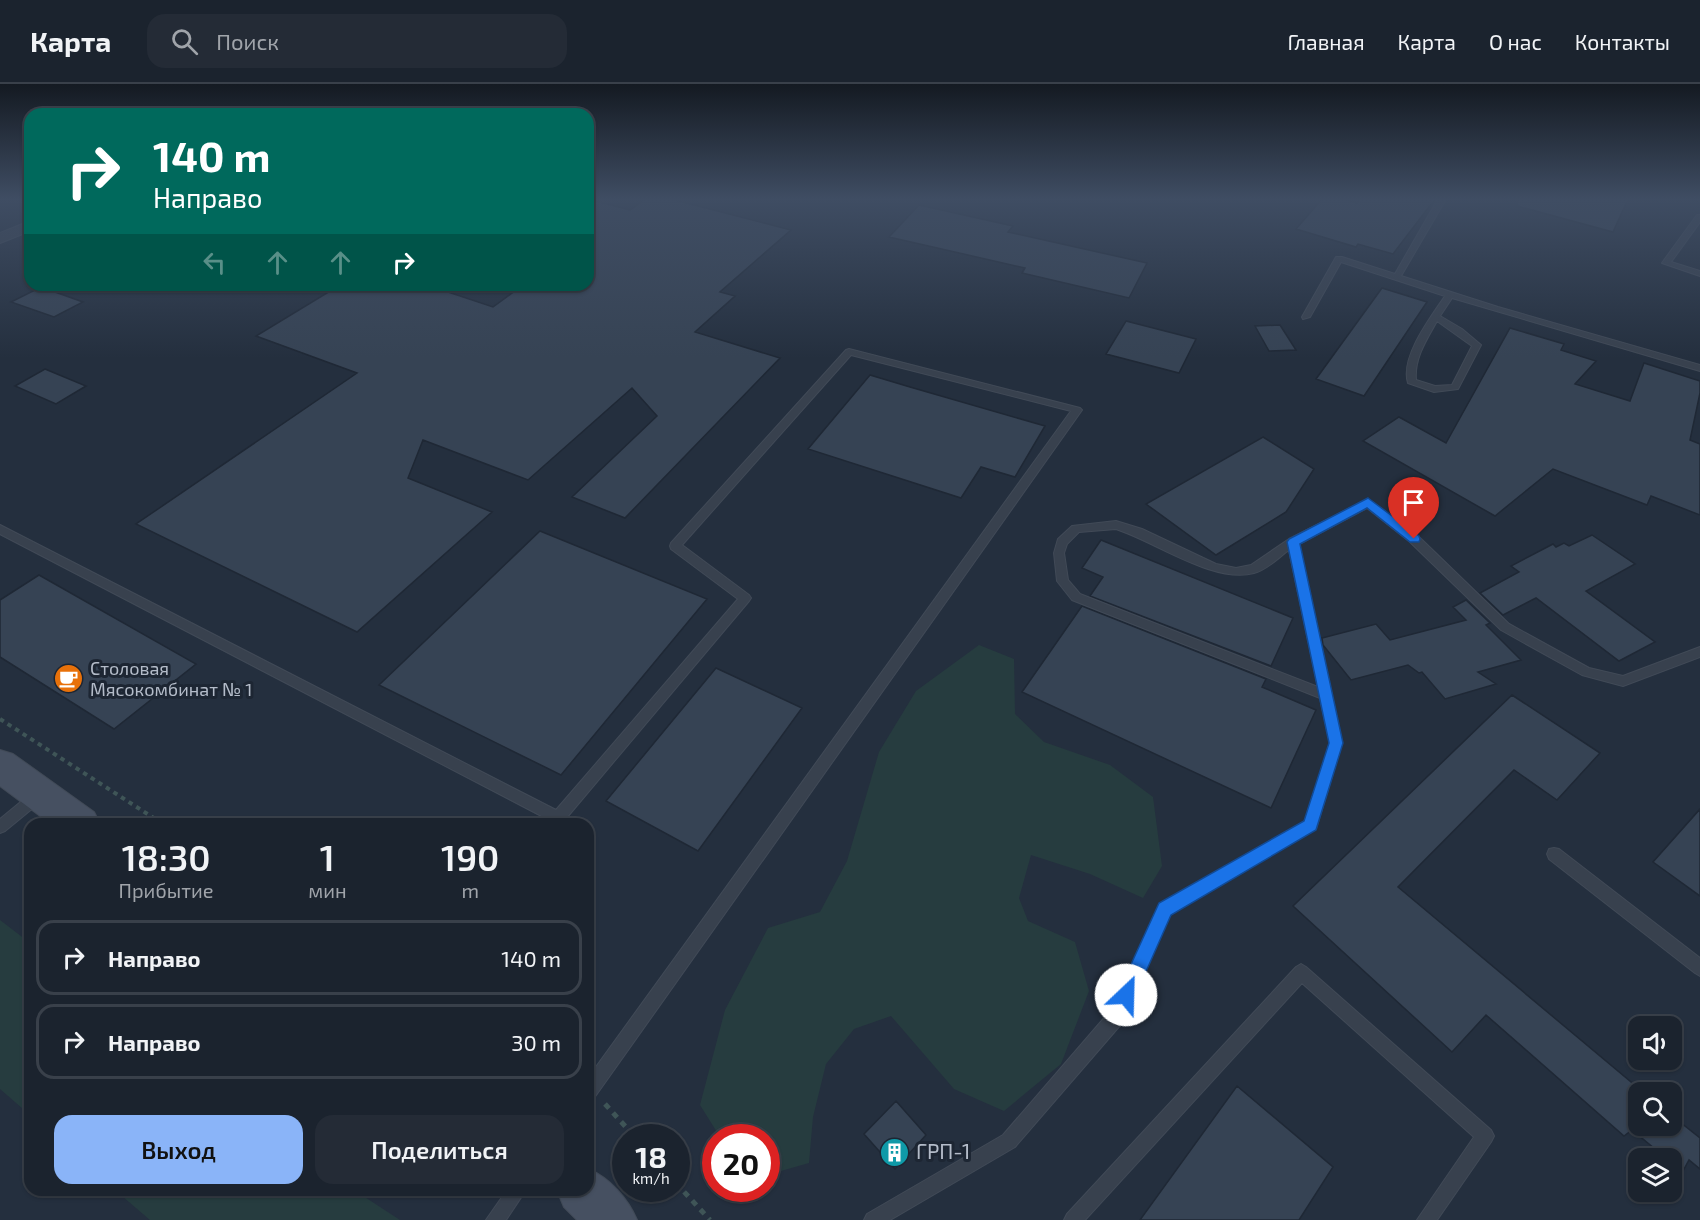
<!DOCTYPE html>
<html lang="ru">
<head>
<meta charset="utf-8">
<style>
	:root { --surface:#1b232e; --page:#242b36; --text:#f1f3f6; --muted:#a0a4aa; --line:#39404a; --accent:#8ab4f8 }
	body { margin:0; font-family:"Exo 2",sans-serif; background:var(--page); color:var(--text); height:100vh; display:flex; flex-direction:column; font-size:22px; white-space:nowrap }
	* { box-sizing:border-box; margin:0 }
	p { font-size:20px; color:var(--muted) }
	.icon { flex:none; width:33px; height:33px; fill:none; stroke:currentColor; stroke-width:2; stroke-linecap:round; stroke-linejoin:round }
	.map { position:relative; flex:1; overflow:hidden }
	.drawer { position:absolute; left:24px; top:734px; width:570px; height:378px; display:flex; flex-direction:column; background:var(--surface); border-radius:18px; box-shadow:0 2px 4px #0004,0 0 0 2px var(--line) }
	.drawer>* { flex:none }
	.top-card { position:absolute; left:24px; top:24px; width:570px; height:183px; border-radius:18px; box-shadow:0 2px 4px #0004,0 0 0 2px var(--line); background:#00695c; color:#fff; overflow:hidden }
	.buttons { position:absolute; left:1628px; top:932px; display:grid; gap:12px }
	.buttons a { display:grid; place-items:center; width:54px; height:54px; border-radius:12px; background:var(--surface); box-shadow:0 2px 4px #0004,0 0 0 2px var(--line); font-size:30px }
	.speed { position:absolute; left:612px; top:1040px; display:flex; gap:12px; font-size:30px; font-weight:700; text-align:center }
	.speed>* { display:grid; place-content:center; width:78px; height:78px; border-radius:50%; background:var(--surface); box-shadow:0 2px 4px #0004,0 0 0 2px var(--line); line-height:1 }
	.speed small { font-size:15px; font-weight:400 }
	.speed .limit { border:9px solid #d22; background:#fff; color:#111 }
	.pin { position:absolute; display:grid; place-items:center; width:51px; height:51px; color:#fff; margin:-62px -26px; border-radius:50% 50% 50% 0; rotate:-45deg; box-shadow:0 0 6px #0007 }
	.pin .icon { rotate:45deg }
	.me { position:absolute; width:66px; margin:-33px; rotate:24deg; stroke-linejoin:round; filter:drop-shadow(0 0 4px #0008) }
	.turn { display:flex; align-items:center; gap:21px; height:126px; padding:0 30px; font-size:27px }
	.turn .icon { width:78px; height:78px; stroke-width:2.5 }
	.turn b { display:block; font-size:42px; line-height:51px }
	.lanes { display:flex; align-items:center; height:57px; padding:0 30px; background:#0003; justify-content:center; gap:30px; direction:ltr }
	.lanes .off { opacity:.35 }
	.eta { display:flex; justify-content:space-evenly; align-items:center; height:102px; text-align:center }
	.eta b { font-size:36px; font-weight:600; line-height:42px }
	.button { display:flex; gap:12px; margin-top:auto; padding:12px 30px }
	.button a { flex:1; height:69px; border-radius:18px; background:var(--accent); color:#111; font-size:24px; font-weight:600; line-height:69px; text-align:center }
	.button a+a { background:var(--page); color:var(--text) }
	ul { padding:0; list-style:none }
	li { display:flex; align-items:center; gap:18px; height:75px; margin:0 12px 9px; padding:0 18px; border:3px solid var(--line); border-radius:18px }
	li div { flex:1 }
	li b { display:block; font-size:22px }
	li em { font-style:normal }
	header { display:flex; align-items:center; gap:36px; box-sizing:border-box; height:84px; padding:0 30px; background:var(--surface); border-bottom:2px solid var(--line) }
	header strong { font-size:28px }
	nav { display:flex; gap:33px; margin-inline-start:auto; font-size:21px }
	.search { width:420px; height:54px; background:var(--page); display:flex; align-items:center; gap:15px; box-sizing:border-box; padding:0 21px; border-radius:18px; color:var(--muted); font-size:22px }
	.map>svg:first-child { display:block }
</style>
</head>
<body>
<header>
<strong>Карта</strong>
<div class="search"><svg class="icon" aria-label="search" viewBox="0 0 24 24"><circle cx="10" cy="10" r="6"/><path d="M15 15l6 6"/></svg>Поиск</div>
<nav><a>Главная</a><a>Карта</a><a>О нас</a><a>Контакты</a></nav>
</header>
<div class="map">
<svg width="1700" height="1136" viewBox="0 0 1700 1136">
	<rect width="100%" height="100%" fill="#242f3e"/>
	<path fill="#263c3f" d="M979 561 1014 575 1015 630 1044 658 1110 681 1153 713 1162 782 1143 814 1090 790 1031 771 1019 814 1028 837 1075 858 1089 907 1061 980 1004 1027 954 1005 891 932 854 945 826 980 813 1033 809 1079 767 1091 766 1053H720L700 1021 725 926 768 844 820 828 847 777 879 668 916 607Z
		M0 836 30 859V1031L0 1005Z
		M115 1106H354L400 1136H150Z"/>
	<path fill="#364354" stroke="#1f2835" stroke-width="1.5" d="M588 115 630 126 646 115H671L791 146 720 208 735 212 695 248 780 274 625 434 572 413 657 332 632 304 528 396 423 356 408 394 492 428 357 548 136 440 357 289 256 252 340 201H427L493 223 523 201H588Z
		M1322 115H1343L1357 119 1360 115H1435L1393 170 1358 160 1356 163 1296 145Z
		M1518 115H1628L1613 148 1517 122Z
		M919 121 1013 142 1008 148 1147 179 1129 214 1022 189 1025 184 889 153Z
		M41 203 83 218 54 233 11 218Z
		M1382 204 1427 218 1364 312 1316 295Z
		M1126 237 1196 255 1179 289 1106 270Z
		M1280 241 1296 266 1269 267 1255 242Z
		M1510 244 1564 260 1561 266 1596 277 1575 300 1630 317 1644 279 1700 297V309L1690 356 1700 360V431L1651 412 1647 421 1553 385 1495 432 1363 357 1399 333 1446 359Z
		M45 285 86 302 56 320 15 302Z
		M870 291 910 303 1045 342 1015 393 981 383 961 414 808 365Z
		M1263 353 1314 385 1286 428 1216 471 1146 420Z
		M540 447 707 515 561 691 379 601Z
		M1592 451 1635 480 1586 507 1655 558 1619 577 1536 514 1503 531 1480 509 1519 488 1511 482 1553 460 1556 463 1564 459 1569 462Z
		M1101 456 1293 534 1271 582 1090 512 1103 493 1082 484Z
		M39 491 196 580 114 645 0 573V516Z
		M1466 516 1490 539 1486 541 1521 576 1478 588 1496 600 1445 615 1422 588 1419 589 1408 581 1351 596 1323 561 1322 554 1376 540 1390 556 1466 536 1453 523Z
		M1082 522 1266 595 1262 603 1316 626 1271 724 1022 608Z
		M716 584 802 624 698 767 606 717Z
		M1512 611 1600 669 1557 716 1514 686 1398 803 1643 1008H1638V1041H1671V1031L1700 1054V1085L1689 1076 1683 1087 1671 1078V1074H1666L1632 1046 1624 1052 1486 931 1452 968 1293 822Z
		M1700 725V812L1653 778Z
		M1237 1002 1333 1083 1299 1136H1140Z
		M896 1017 926 1051 895 1085 864 1050Z"/>
	<g fill="none" stroke-linecap="round" stroke-linejoin="round">
		<defs>
			<path id="lane" d="M1438 115H1446L1401 192 1498 223 1700 281V287L1452 214 1440 232 1462 245 1481 261 1458 305 1434 308 1408 299C1400 273 1431 233 1445 212L1341 178 1310 233 1303 235 1302 233 1336 173H1342L1395 190ZM1437 237 1472 262 1452 301 1435 302 1416 296C1414 274 1427 255 1437 237Z
				M1697 131H1700V138L1671 178 1700 187V192L1662 179Z
				M849 265 1080 324 1082 326 594 1014 588 1016V994L1071 327 851 271 682 461 749 511 751 514 749 517 563 738H553L0 450V441L556 726 738 515 671 465 670 462 671 459 846 266Z
				M1368 415 1418 452 1509 540 1589 584 1623 592 1700 563V573L1623 602 1582 591 1501 546 1410 458 1367 424 1299 460 1342 659 1316 745 1170 830 1123 938 1015 1063 890 1136H864L867 1130 1003 1051 1111 926 1160 820 1305 737 1330 659 1320 614 1072 516 1057 497 1054 469 1058 455 1072 442 1116 437 1142 445 1216 480 1236 484 1251 481 1289 455ZM1116 445C1156 458 1214 500 1254 489 1267 486 1279 473 1289 466L1318 603 1080 510 1068 496 1064 469 1067 460 1079 448Z
				M39 705 44 707 46 711 44 715 5 747 0 749V735L34 707Z
				M1554 764 1559 765 1700 874V892L1695 889 1549 775 1547 770 1549 765Z
				M1301 880 1306 883 1491 1046 1494 1052 1491 1058 1437 1136H1417L1474 1053 1302 899 1085 1136H1064L1067 1130 1296 883Z
				M507 1106H526L506 1136H486Z"/>
			<path id="street" d="M30 137V147L0 159V149Z"/>
			<path id="secondary" d="M0 666 13 670 94 728 100 740H51L0 702Z
				M588 1085C610 1094 628 1115 637 1136H577L564 1123 557 1106H588Z"/>
		</defs>
		<use href="#lane" stroke="#414a57" stroke-width="2"/>
		<use href="#street" stroke="#414a57" stroke-width="2"/>
		<use href="#secondary" stroke="#414a57" stroke-width="2"/>
		<path stroke="#3f5557" stroke-width="4" stroke-dasharray="4.5 4.5" stroke-linecap="butt" d="M0 635 163 740"/>
		<path stroke="#3f5557" stroke-width="5" stroke-dasharray="6 6" stroke-linecap="butt" d="M605 1020 635 1053
			M676 1099 710 1136"/>
		<use href="#lane" fill="#38414e" fill-rule="evenodd"/>
		<use href="#street" fill="#38414e" fill-rule="evenodd"/>
		<use href="#secondary" fill="#465061" fill-rule="evenodd"/>
	</g>
	<linearGradient id="sky" x2="0" y2="1"><stop stop-color="#141a22"/><stop offset="0.42" stop-color="#3f4d63"/><stop offset="1" stop-color="#3f4d63" stop-opacity="0"/></linearGradient>
	<rect width="1700" height="274" fill="url(#sky)"/>
	<path fill="#1a73e8" stroke="#114b97" stroke-width="1.5" d="M1368 414 1419 452 1420 455 1419 458H1410L1367 424 1300 460 1343 659 1316 746 1171 831 1133 917 1126 920 1120 917 1117 911 1159 819 1304 737 1329 659 1287 458 1289 455Z"/>
	<defs>
		<symbol id="cafe-disc" viewBox="-11 -11 22 22"><circle r="9.5" fill="#e8710a" stroke="#1d2633"/><path d="M-5.5-4.5H6V0H3Q3 3.5 0 3.5H-2.5Q-5.5 3.5-5.5 0ZM3-3.2v2h1.7v-2ZM-6 4.5H4V6H-6Z" fill="#fff"/></symbol>
		<symbol id="building-disc" viewBox="-11 -11 22 22"><circle r="9.5" fill="#0f9aa8" stroke="#1d2633"/><path d="M-4-6H4V6H1V3H-1V6H-4ZM-2.5-4.3h1.7v1.8h-1.7ZM.8-4.3h1.7v1.8H.8ZM-2.5-1h1.7V.8h-1.7ZM.8-1h1.7V.8H.8Z" fill="#fff"/></symbol>
	</defs>
	<g fill-rule="evenodd">
		<use href="#cafe-disc" x="52" y="578" width="33" height="33"/>
		<use href="#building-disc" x="878" y="1052" width="33" height="33"/>
	</g>
	<g text-anchor="middle" stroke-width="6" stroke-linejoin="round" paint-order="stroke">
		<g font-size="18" fill="#b4bcc9" stroke="#1d2633" text-anchor="start">
			<text x="90" y="591">Столовая<tspan x="90" dy="21">Мясокомбинат № 1</tspan></text>
		</g>
		<g font-size="21" fill="#b4bcc9" stroke="#1d2633" text-anchor="start">
			<text x="916" y="1075">ГРП-1</text>
		</g>
	</g>
</svg>
<div class="buttons">
<a><svg class="icon" aria-label="sound" viewBox="0 0 24 24"><path d="M4 9h4l5-4v14l-5-4H4zM17 9q2 3 0 6"/></svg></a>
<a><svg class="icon" aria-label="search" viewBox="0 0 24 24"><circle cx="10" cy="10" r="6"/><path d="M15 15l6 6"/></svg></a>
<a><svg class="icon" aria-label="layers" viewBox="0 0 24 24"><path d="M12 4l9 5-9 5-9-5zM3 14l9 5 9-5"/></svg></a>
</div>
<div class="speed"><div>18<small>km/h</small></div><div class="limit">20</div></div>
<div class="pin" style="left:1414px;top:455px;background:#d93025"><svg class="icon" aria-label="arrive" viewBox="0 0 24 24"><path d="M6 21V4h12l-3 4 3 4H6"/></svg></div>
<svg class="me" style="left:1126px;top:911px" viewBox="-20 -20 40 40"><circle r="19" fill="#fff"/><path d="M0-13L10 11 0 6-10 11z" fill="#1a73e8"/></svg>
<div class="top-card">
<div class="turn"><svg class="icon" aria-label="right" viewBox="0 0 24 24"><path d="M7 20v-9h11M14 6l5 5-5 5"/></svg><div><b>140 m</b>Направо</div></div>
<div class="lanes"><svg class="icon off" aria-label="left" viewBox="0 0 24 24"><path d="M17 20v-9H6M10 6l-5 5 5 5"/></svg><svg class="icon off" aria-label="ahead" viewBox="0 0 24 24"><path d="M12 20V5M6 11l6-6 6 6"/></svg><svg class="icon off" aria-label="ahead" viewBox="0 0 24 24"><path d="M12 20V5M6 11l6-6 6 6"/></svg><svg class="icon" aria-label="right" viewBox="0 0 24 24"><path d="M7 20v-9h11M14 6l5 5-5 5"/></svg></div>
</div>
<section class="drawer">
<div class="eta">
<div><b>18:30</b><p>Прибытие</p></div>
<div><b>1</b><p>мин</p></div>
<div><b>190</b><p>m</p></div>
</div>
<ul>
<li><svg class="icon" aria-label="right" viewBox="0 0 24 24"><path d="M7 20v-9h11M14 6l5 5-5 5"/></svg><div><b>Направо</b></div><em>140 m</em></li>
<li><svg class="icon" aria-label="right" viewBox="0 0 24 24"><path d="M7 20v-9h11M14 6l5 5-5 5"/></svg><div><b>Направо</b></div><em>30 m</em></li>
</ul>
<div class="button"><a>Выход</a><a>Поделиться</a></div>
</section>
</div>
</body>
</html>
